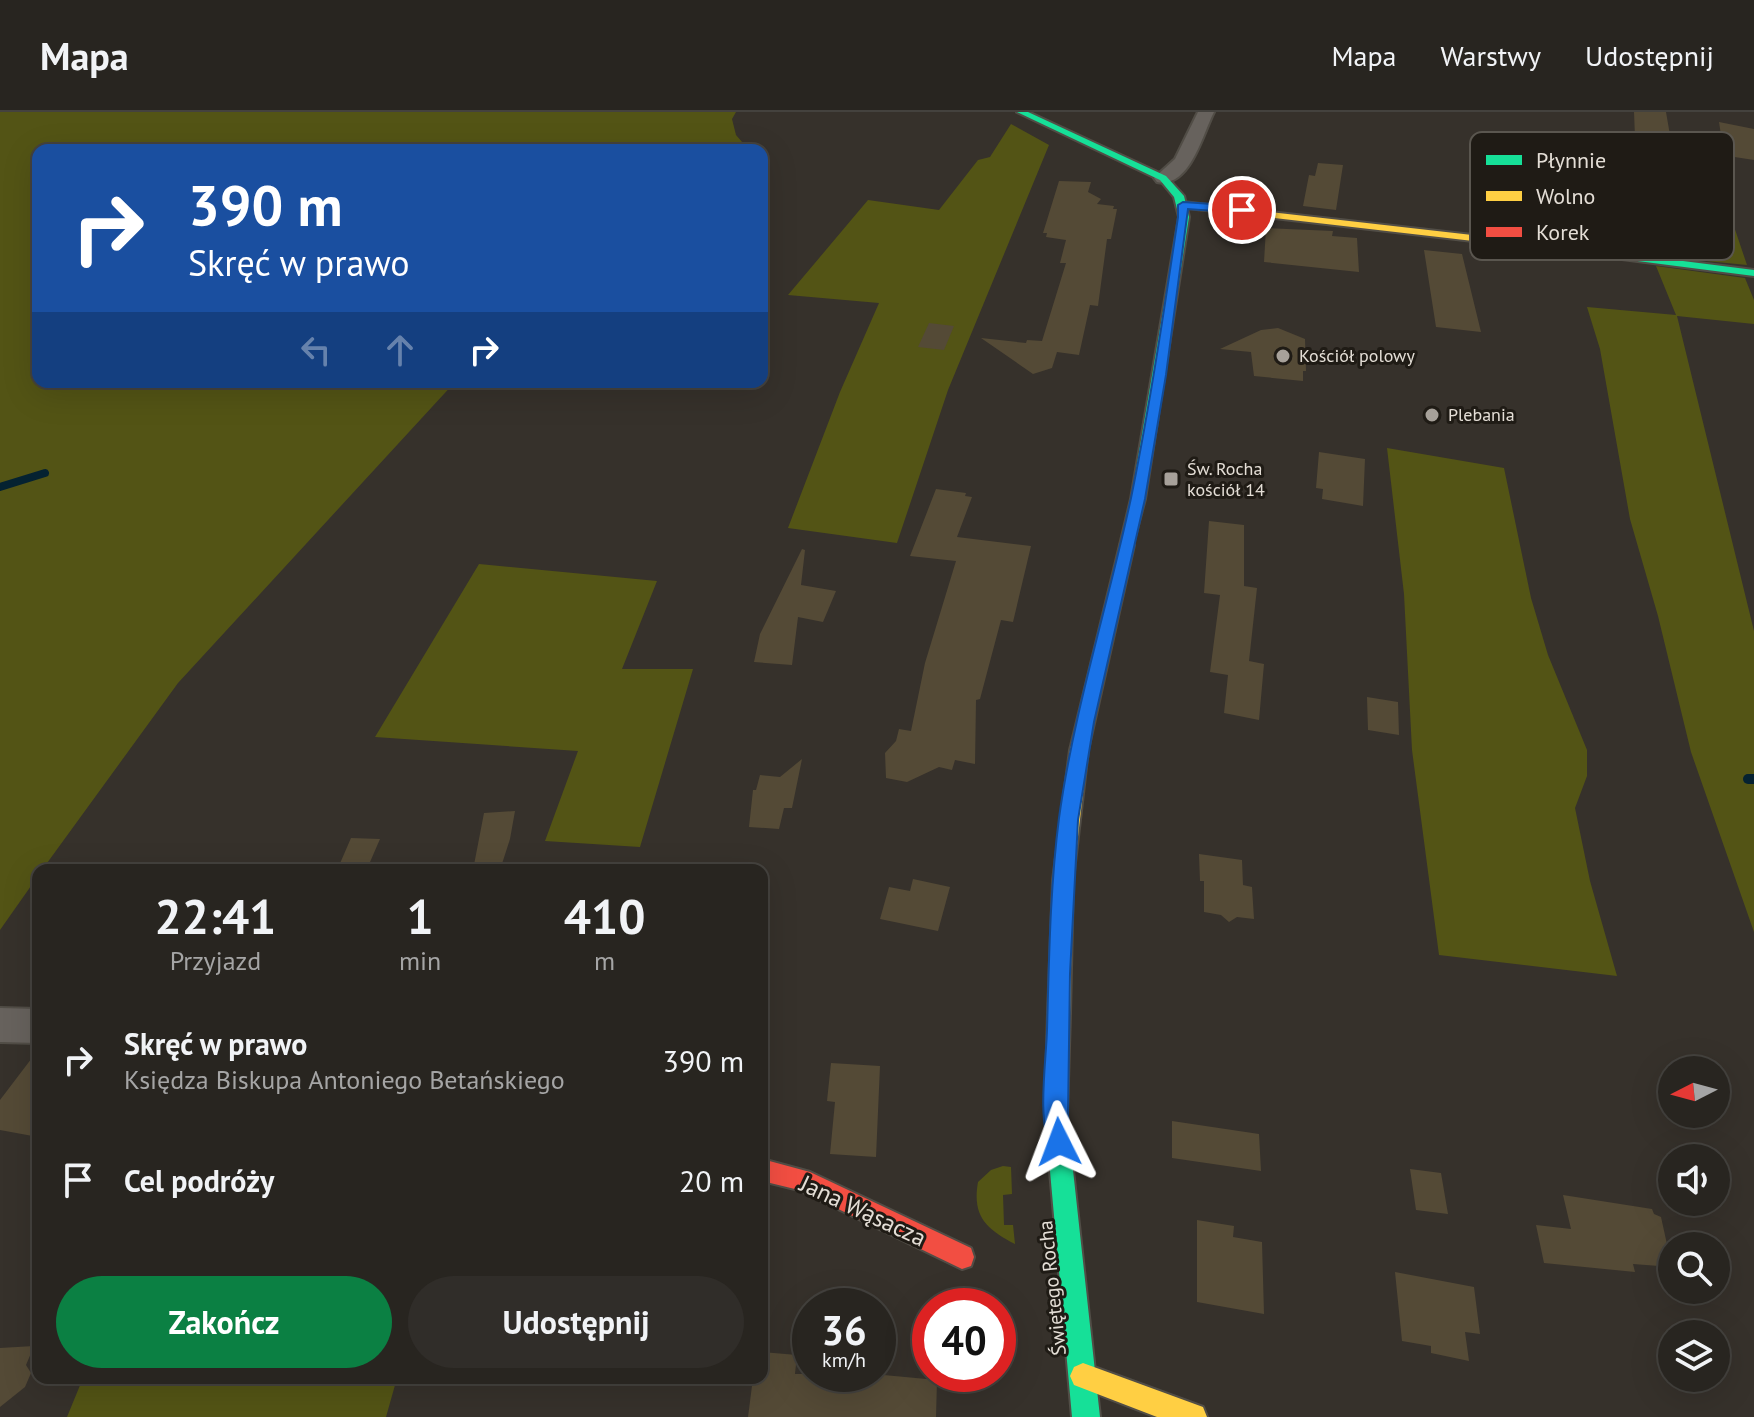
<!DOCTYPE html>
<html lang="pl">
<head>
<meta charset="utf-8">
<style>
	:root { --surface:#282520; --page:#302d29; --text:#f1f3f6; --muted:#a5a5a5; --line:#44423e; --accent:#0b8043 }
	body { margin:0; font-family:"PT Sans",sans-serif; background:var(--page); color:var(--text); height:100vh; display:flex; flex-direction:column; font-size:30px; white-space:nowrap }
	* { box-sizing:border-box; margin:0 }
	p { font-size:26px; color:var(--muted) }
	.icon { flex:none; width:44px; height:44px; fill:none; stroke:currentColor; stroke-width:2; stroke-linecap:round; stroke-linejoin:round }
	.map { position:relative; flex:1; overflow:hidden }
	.side { position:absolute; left:32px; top:752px; width:736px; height:520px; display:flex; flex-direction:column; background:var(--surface); border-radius:16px; box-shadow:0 8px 32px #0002,0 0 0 2px var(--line) }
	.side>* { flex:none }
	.guide { position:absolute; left:32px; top:32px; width:736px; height:244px; border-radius:16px; box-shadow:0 8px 32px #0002,0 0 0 2px var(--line); background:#1a4fa0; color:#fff; overflow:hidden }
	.needle { width:52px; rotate:264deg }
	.tools { position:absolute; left:1658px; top:944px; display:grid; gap:16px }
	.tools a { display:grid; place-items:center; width:72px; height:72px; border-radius:50%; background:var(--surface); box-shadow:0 8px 32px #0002,0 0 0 2px var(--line); font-size:40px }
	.speed { position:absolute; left:792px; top:1176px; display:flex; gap:16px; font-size:40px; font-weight:700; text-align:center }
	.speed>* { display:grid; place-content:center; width:104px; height:104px; border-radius:50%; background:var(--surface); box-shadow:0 8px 32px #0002,0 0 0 2px var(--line); line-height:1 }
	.speed small { font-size:20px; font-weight:400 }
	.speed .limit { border:12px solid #d22; background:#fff; color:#111 }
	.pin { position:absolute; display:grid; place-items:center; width:68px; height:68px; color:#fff; margin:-34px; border:4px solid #fff; border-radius:50%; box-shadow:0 2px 8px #0007 }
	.me { position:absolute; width:88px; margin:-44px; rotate:357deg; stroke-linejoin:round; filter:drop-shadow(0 0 6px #0008) }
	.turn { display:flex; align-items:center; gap:28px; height:168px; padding:0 24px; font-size:36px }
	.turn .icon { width:104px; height:104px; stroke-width:2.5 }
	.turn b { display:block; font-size:56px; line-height:68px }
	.lanes { display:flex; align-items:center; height:76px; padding:0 24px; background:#0003; justify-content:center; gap:40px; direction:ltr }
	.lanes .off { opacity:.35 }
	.eta { display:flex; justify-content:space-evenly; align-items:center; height:136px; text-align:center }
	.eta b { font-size:48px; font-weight:800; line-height:56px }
	.primary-button { display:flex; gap:16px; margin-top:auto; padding:16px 24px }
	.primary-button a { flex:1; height:92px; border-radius:48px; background:var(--accent); color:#fff; font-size:32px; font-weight:800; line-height:92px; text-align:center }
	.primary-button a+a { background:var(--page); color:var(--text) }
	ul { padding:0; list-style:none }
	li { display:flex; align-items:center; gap:24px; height:120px; padding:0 24px }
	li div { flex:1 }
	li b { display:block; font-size:30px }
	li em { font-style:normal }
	header { display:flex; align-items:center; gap:48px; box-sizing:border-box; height:112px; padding:0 40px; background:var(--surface); border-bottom:2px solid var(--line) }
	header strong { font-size:38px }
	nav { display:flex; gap:44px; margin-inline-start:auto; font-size:28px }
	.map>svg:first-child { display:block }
</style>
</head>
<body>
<header>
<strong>Mapa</strong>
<nav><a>Mapa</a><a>Warstwy</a><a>Udostępnij</a></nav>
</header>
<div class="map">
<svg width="1754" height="1305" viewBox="0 0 1754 1305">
	<rect width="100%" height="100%" fill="#36312b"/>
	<path fill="#535415" d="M0 0H736L732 7 736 23 749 38H38V270H455L178 571 42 758H38V764L0 818Z
		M1011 12 1049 33 948 278 897 431 788 416 840 280 879 191 788 183 868 88 939 98 978 48 990 45Z
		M1628 57 1718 67 1747 153 1645 143Z
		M1656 154 1745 166 1754 188V212L1677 204 1754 519V820L1691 640 1658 504 1630 407 1600 237 1587 195 1676 203Z
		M1387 336 1504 356 1531 486 1548 543 1587 638V664L1575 696 1590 769 1617 864 1439 843 1412 638 1404 482Z
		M479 452 657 469 622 557H693L640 735 545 729 578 639 375 625Z
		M1003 1054 1011 1055 1012 1082 1003 1083 1004 1113H1013L1015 1132C986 1117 972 1104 978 1070L991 1058Z
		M83 1266H397L386 1305H67Z"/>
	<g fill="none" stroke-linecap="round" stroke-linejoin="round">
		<path stroke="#052231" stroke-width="8" d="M0 375 45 361"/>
		<path stroke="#052231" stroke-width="10" d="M1748 667H1754"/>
	</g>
	<path fill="#544a36" d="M1634 0H1666L1671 29H1667L1672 50 1638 47 1644 26 1635 25Z
		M1719 10 1754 17V48L1728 44 1727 37 1723 36Z
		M1318 51 1343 53 1336 98 1303 94 1309 63 1315 64Z
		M1059 69 1091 70 1088 80 1101 87 1097 92 1114 94 1113 97H1117L1111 127H1107L1098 194 1090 193 1079 243 1057 240 1052 256 1033 262 981 226 1026 231 1027 228 1042 229 1066 151H1060L1066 128 1046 125 1047 121H1043Z
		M1266 116 1333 119 1332 124 1357 126 1359 160 1264 150Z
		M1424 138 1462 142 1481 220 1436 215Z
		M929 211 954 214 944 238 918 235Z
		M1278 216 1305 227 1306 259H1303V269L1254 264 1251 240 1220 237 1261 218Z
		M1319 340 1365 347 1363 394 1322 387 1323 377 1316 376Z
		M936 377 966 381 965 384 972 385 957 425 1031 434 1013 510 1001 508 980 587 976 588 975 652 955 648 952 658 939 655 907 670 886 666 885 641 896 629 899 617 911 619 925 551 956 449 910 444Z
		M1209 409 1244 413V474L1257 476 1249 549 1264 552 1259 608 1224 601 1228 563 1210 560 1220 483 1204 481Z
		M802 437 805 438 801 473 836 479 823 510 798 505 792 553 754 550 760 522Z
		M1367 585 1398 590 1399 623 1368 618Z
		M802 647 792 696H784L779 717 749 715 753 678H756L760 663 780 665Z
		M515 699 510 727 500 758H473L484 701Z
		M351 726 380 727 367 757 338 756Z
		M1199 742 1242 748 1243 773 1252 775 1254 807 1237 805 1229 810 1221 803 1204 800V769H1200Z
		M913 767 950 775 938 819 880 807 889 775 910 779Z
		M38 938V1025L0 1018V988Z
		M831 951 880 954 876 1045 830 1042 835 990 827 989Z
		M1172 1009 1259 1022 1261 1059 1172 1046Z
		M1410 1057 1441 1061 1448 1102 1416 1098Z
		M1563 1083 1652 1097 1654 1102 1661 1105 1672 1155 1633 1152 1635 1160 1544 1151 1536 1113 1571 1117Z
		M1197 1108 1234 1114 1233 1125 1262 1130 1264 1202 1197 1190Z
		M1395 1160 1474 1175 1480 1222 1465 1220 1469 1249 1431 1241V1234L1402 1229Z
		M34 1234 26 1253 31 1261 25 1275 0 1295V1236Z
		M762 1240 797 1243 795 1262H873L937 1268 936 1305H748L753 1266H762Z"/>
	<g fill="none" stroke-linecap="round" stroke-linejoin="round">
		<defs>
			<path id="street" d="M1198 0H1214C1203 21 1190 77 1157 70L1154 66 1175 47Z
				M0 896 38 897V931L0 930Z"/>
			<path id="fast" d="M1017 0H1028L1166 64 1184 84 1189 105 1145 387 1132 436H1122L1120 433 1131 387 1179 105 1174 85 1160 68Z
				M1525 129 1754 158V164L1521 134V130Z
				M1059 892 1067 894 1070 901 1067 1003 1100 1305H1072L1045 1003 1048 901 1051 894Z"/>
			<path id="slow" d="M1183 90 1525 129 1530 132 1525 135 1179 95V91Z
				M1127 429 1134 433 1088 638 1073 768 1070 901 1067 908 1059 910 1051 908 1048 901 1053 768 1070 638 1120 433Z
				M1083 1251 1203 1295 1207 1305H1157L1074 1273 1070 1264 1074 1255Z"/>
			<path id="jam" d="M762 1047 810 1060 971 1136 974 1145 971 1154 962 1157 799 1078 762 1069Z"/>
		</defs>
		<use href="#street" stroke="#514d46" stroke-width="4"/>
		<use href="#fast" stroke="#514d46" stroke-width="4"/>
		<use href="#slow" stroke="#514d46" stroke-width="4"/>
		<use href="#jam" stroke="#514d46" stroke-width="4"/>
		<use href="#street" fill="#67625d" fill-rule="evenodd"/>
		<use href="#fast" fill="#16e098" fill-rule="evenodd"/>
		<use href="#slow" fill="#ffcf43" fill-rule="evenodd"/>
		<use href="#jam" fill="#f24e42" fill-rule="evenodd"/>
	</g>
	<path fill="#1a73e8" stroke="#114b97" stroke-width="2" d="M1183 90 1242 94 1247 98 1242 101 1188 97 1166 263 1145 387 1094 610 1078 708 1070 862 1068 1003 1071 1030 1067 1038 1059 1041 1051 1038C1037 1008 1046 951 1047 918 1049 848 1050 775 1059 706 1074 597 1108 493 1131 386 1150 293 1164 199 1178 105V93Z"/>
	<g fill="#a7a19a" stroke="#1f1b15" stroke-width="3">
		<circle cx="1283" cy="244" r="8"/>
		<circle cx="1432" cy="303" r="8"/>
		<rect x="1163" y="359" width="16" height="16" rx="4"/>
	</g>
	<g text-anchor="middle" stroke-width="6" stroke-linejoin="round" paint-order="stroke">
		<g font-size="18" fill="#e4ded6" stroke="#1f1b15" text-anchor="start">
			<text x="1299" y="250">Kościół polowy</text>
			<text x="1448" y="309">Plebania</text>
			<text x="1187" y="363">Św. Rocha<tspan x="1187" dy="21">kościół 14</tspan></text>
		</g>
		<g font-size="20" fill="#e4ded6" stroke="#1f1b15">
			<text transform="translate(1052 1176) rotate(-96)" y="7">Świętego Rocha</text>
		</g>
		<g font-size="24" fill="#e4ded6" stroke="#1f1b15">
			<text transform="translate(863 1099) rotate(25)" y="8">Jana Wąsacza</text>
		</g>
	</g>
	<rect x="1470" y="20" width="264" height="128" rx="12" fill="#1f1b15" stroke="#5a564f" stroke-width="2"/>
	<rect x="1486" y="43" width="36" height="10" fill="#16e098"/>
	<rect x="1486" y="79" width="36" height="10" fill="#ffcf43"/>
	<rect x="1486" y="115" width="36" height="10" fill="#f24e42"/>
	<g font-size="22" fill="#e4ded6">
		<text x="1536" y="56">Płynnie</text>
		<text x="1536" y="92">Wolno</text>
		<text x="1536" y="128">Korek</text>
	</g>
</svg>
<div class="tools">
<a><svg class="needle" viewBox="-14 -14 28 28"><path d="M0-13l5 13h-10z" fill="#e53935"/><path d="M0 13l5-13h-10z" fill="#a5a5a5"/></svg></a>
<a><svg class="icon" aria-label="sound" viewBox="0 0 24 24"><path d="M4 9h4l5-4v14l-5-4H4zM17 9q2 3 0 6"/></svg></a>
<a><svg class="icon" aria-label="search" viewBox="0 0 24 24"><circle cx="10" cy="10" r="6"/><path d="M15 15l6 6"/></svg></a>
<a><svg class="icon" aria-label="layers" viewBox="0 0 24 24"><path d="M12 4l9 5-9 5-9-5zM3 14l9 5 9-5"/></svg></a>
</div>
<div class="speed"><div>36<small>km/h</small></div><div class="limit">40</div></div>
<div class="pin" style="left:1242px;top:98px;background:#d93025"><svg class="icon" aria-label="arrive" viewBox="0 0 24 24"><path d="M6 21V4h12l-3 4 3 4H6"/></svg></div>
<svg class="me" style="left:1059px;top:1030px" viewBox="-20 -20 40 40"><path d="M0-17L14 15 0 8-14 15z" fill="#1a73e8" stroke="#fff" stroke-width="4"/></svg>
<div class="guide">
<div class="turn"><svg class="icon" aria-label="right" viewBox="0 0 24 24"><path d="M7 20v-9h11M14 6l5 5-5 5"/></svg><div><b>390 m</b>Skręć w prawo</div></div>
<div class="lanes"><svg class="icon off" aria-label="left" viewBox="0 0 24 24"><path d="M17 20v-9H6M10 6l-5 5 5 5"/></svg><svg class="icon off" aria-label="ahead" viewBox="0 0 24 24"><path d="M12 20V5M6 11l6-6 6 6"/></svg><svg class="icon" aria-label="right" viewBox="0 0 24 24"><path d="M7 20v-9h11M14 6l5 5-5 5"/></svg></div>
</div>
<section class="side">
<div class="eta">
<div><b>22:41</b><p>Przyjazd</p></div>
<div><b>1</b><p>min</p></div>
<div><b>410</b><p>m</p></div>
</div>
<ul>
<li><svg class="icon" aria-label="right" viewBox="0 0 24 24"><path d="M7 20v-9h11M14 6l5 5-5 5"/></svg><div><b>Skręć w prawo</b><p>Księdza Biskupa Antoniego Betańskiego</p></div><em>390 m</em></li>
<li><svg class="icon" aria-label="arrive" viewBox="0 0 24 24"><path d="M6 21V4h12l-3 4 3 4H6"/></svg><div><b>Cel podróży</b></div><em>20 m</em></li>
</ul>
<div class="primary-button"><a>Zakończ</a><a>Udostępnij</a></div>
</section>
</div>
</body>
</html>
